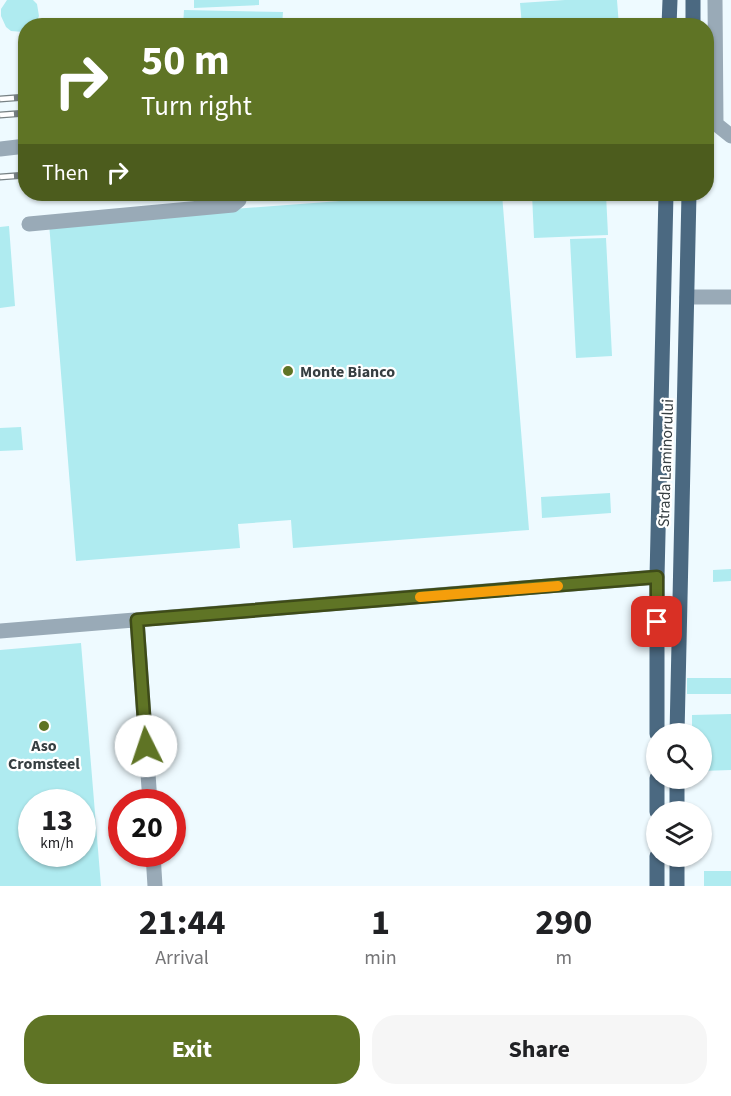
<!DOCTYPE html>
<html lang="en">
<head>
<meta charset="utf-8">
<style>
	:root { --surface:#fff; --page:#f6f6f6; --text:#202124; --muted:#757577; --accent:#5f7425 }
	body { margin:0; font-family:"Source Sans 3",sans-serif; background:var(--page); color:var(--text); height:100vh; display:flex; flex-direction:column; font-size:22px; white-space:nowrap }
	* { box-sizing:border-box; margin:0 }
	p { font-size:20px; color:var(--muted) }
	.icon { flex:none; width:33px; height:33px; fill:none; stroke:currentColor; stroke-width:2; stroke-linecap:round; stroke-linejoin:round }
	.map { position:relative; height:886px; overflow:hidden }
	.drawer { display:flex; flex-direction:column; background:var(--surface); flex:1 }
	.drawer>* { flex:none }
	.top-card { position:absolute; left:18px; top:18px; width:696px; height:183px; border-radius:24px; box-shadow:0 2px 4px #0004; background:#5f7425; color:#fff; overflow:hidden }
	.buttons { position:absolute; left:646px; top:723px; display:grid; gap:12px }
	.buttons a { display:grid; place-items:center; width:66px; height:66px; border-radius:50%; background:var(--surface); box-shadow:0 2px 4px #0004; font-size:30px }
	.speed { position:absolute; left:18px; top:789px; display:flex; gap:12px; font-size:30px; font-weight:700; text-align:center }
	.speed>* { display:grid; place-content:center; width:78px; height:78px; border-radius:50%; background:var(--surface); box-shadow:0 2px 4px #0004; line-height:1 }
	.speed small { font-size:15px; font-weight:400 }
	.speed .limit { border:9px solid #d22; background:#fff; color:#111 }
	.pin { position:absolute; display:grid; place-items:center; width:51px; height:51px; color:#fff; margin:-26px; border-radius:12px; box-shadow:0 3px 9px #0006 }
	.me { position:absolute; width:66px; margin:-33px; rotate:356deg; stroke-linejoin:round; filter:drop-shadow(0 0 4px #0008) }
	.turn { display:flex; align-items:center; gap:21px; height:126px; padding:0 24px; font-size:27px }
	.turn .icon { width:78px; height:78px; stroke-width:2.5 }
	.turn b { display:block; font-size:42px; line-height:51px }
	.then { display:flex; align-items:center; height:57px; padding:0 24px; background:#0003; gap:12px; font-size:22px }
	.eta { display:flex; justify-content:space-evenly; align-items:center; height:102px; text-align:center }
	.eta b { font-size:36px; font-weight:700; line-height:42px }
	.primary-button { display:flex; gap:12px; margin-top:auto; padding:12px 24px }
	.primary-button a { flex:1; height:69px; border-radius:24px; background:var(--accent); color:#fff; font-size:24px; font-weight:700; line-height:69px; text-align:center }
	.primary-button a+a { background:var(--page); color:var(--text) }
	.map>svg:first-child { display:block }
</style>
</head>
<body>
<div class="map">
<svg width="731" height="886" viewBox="0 0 731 886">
	<rect width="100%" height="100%" fill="#eefaff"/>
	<path fill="#afebf0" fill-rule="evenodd" d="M7 0H33L37 4 39 16 35 26H26V32H23L11 31 6 27 1 16V9Z
		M194 0H259V5L194 8Z
		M565 0H617L619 26H522L520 3Z
		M184 10 283 12 282 26H183Z
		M432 194H502L529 530 293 548 291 520 238 524 240 548 76 561 49 223Z
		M532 194H606L608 235 534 238Z
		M9 226 15 306 0 308V227Z
		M606 238 612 356 576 358 570 239Z
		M21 427 23 450 0 451V428Z
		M610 493 611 513 542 518 541 497Z
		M731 569V581L713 582V570Z
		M81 643 101 886H0V650ZM32 802H82V854H32Z
		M687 678H731V694H687Z
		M731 714V770L702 771V734H692V715Z
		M704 871H731V886H704Z"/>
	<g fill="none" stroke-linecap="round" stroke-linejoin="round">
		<path stroke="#99aab7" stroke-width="15" d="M715 0 716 124 731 136
			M0 149 26 146
			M29 224 233 205 239 200 240 194
			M687 297H731
			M137 620 150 802
			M0 631 657 577
			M153 854 155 886"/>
		<path stroke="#4b6981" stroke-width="15" d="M669 26 670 0
			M693 26V0
			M657 734V577L666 194
			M677 734 689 194
			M657 778V812
			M677 778V812
			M657 886V856
			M677 886V856"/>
		<defs>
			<path id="rail" d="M0 99 26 97
				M0 115 26 113
				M0 177 26 175"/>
		</defs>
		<use href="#rail" stroke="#778184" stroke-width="7"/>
		<use href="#rail" stroke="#fff" stroke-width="4.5" stroke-dasharray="14" stroke-linecap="butt"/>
	</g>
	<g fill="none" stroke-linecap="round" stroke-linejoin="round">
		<defs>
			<path id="route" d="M146 746 137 620 657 577V622"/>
		</defs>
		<use href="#route" stroke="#3e4b18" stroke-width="15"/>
		<use href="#route" stroke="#5f7425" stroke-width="10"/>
		<path stroke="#f59e0b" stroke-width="10" d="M420 597 558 586"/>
	</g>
	<g fill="#5f7425" stroke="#fff" stroke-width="2">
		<circle cx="288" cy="371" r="6"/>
		<circle cx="44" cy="726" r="6"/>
	</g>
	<g text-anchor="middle" stroke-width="4.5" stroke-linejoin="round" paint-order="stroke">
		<g font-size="16" font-weight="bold" fill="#363e41" stroke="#fff" text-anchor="start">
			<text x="300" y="377">Monte Bianco</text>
			<text x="44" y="751" text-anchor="middle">Aso<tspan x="44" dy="18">Cromsteel</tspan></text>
		</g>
		<g font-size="16" fill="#363e41" stroke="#fff">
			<text transform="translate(665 463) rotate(-88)" y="6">Strada Laminorului</text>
		</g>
	</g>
</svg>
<div class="buttons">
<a><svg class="icon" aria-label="search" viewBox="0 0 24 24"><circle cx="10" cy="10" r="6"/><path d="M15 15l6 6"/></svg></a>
<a><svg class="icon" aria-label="layers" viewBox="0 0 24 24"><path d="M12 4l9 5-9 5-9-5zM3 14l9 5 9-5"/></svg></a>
</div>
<div class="speed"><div>13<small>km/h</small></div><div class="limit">20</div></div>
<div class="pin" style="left:657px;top:622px;background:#d93025"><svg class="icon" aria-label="arrive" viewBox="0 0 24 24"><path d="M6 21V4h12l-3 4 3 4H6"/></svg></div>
<svg class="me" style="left:146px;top:746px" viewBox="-20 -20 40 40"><circle r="19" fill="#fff"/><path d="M0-13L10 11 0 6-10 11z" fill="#5f7425"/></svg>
<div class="top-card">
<div class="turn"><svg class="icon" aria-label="right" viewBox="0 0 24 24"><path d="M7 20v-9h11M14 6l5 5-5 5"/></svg><div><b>50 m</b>Turn right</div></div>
<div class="then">Then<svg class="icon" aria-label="right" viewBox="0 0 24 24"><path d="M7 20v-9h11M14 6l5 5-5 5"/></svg></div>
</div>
</div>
<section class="drawer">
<div class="eta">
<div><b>21:44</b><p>Arrival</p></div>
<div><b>1</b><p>min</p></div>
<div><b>290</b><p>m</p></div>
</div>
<div class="primary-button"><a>Exit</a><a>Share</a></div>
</section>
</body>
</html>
